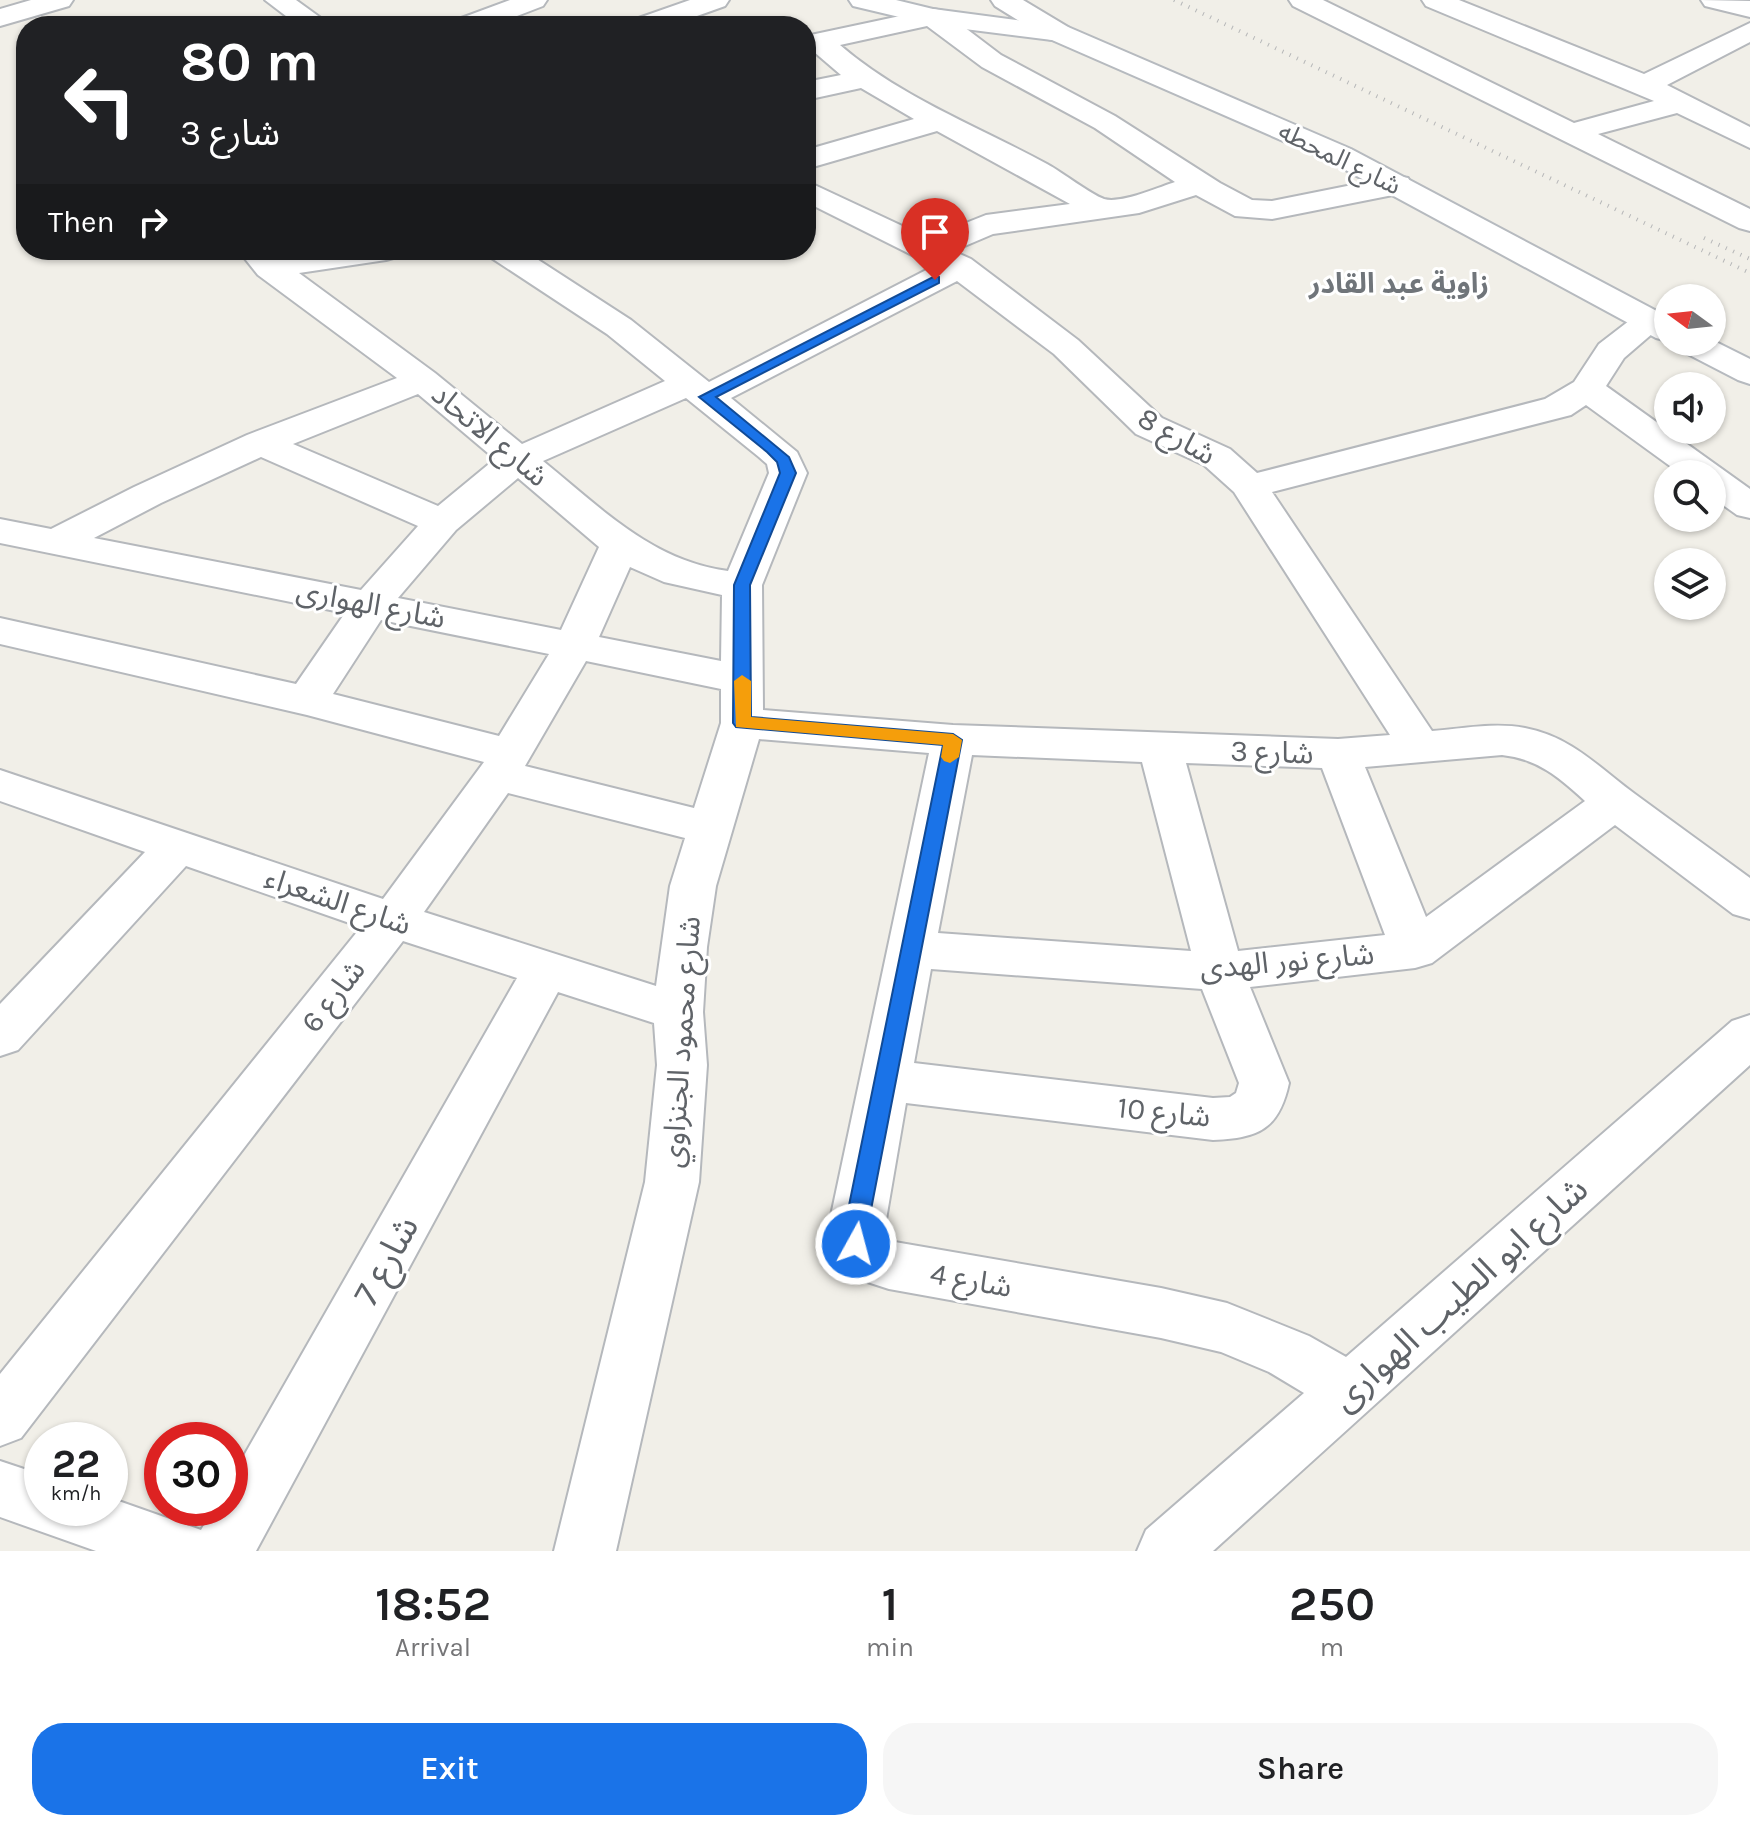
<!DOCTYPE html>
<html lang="en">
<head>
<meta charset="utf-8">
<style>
	:root { --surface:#fff; --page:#f6f6f6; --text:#202124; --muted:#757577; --accent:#1a73e8 }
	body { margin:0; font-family:Karla,"Noto Sans Arabic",sans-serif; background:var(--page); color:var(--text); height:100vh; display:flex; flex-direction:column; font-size:30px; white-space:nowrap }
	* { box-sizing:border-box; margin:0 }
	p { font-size:26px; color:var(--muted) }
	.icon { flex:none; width:44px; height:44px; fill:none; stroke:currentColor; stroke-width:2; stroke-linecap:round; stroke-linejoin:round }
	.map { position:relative; height:1551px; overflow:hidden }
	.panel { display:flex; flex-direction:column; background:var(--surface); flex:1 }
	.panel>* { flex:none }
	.guide { position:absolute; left:16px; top:16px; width:800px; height:244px; border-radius:32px; box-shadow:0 2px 6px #0004; background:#202124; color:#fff; overflow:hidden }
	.needle { width:52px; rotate:285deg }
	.tools { position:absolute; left:1654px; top:284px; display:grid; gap:16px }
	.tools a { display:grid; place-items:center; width:72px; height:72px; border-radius:50%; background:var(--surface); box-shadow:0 2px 6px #0004; font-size:40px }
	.speed { position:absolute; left:24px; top:1422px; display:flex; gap:16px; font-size:40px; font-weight:700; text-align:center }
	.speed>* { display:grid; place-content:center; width:104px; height:104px; border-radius:50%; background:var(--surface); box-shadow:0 2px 6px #0004; line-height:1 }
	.speed small { font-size:20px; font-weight:400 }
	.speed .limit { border:12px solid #d22; background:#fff; color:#111 }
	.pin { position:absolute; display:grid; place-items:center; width:68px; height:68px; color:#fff; margin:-82px -34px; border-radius:50% 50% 50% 0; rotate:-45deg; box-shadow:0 0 8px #0007 }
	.pin .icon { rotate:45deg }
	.me { position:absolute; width:88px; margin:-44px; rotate:7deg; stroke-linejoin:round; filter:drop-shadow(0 0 6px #0008) }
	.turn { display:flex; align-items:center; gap:28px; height:168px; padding:0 32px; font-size:36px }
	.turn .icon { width:104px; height:104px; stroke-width:2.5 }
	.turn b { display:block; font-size:56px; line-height:68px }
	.then { display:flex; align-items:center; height:76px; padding:0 32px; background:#0003; gap:16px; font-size:30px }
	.eta { display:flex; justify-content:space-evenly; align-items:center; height:136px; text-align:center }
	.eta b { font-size:48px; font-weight:600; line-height:56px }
	.cta { display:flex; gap:16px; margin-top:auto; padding:16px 32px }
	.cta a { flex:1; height:92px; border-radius:32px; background:var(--accent); color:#fff; font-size:32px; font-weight:600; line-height:92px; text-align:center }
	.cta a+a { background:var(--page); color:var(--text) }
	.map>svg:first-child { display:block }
</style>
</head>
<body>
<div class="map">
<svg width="1750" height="1551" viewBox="0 0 1750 1551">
	<rect width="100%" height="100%" fill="#f1efe8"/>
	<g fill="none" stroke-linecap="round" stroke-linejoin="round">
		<defs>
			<path id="street" d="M31 0H73L69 6 0 26V9Z
				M265 0H296L332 26H299Z
				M510 0H547L543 6 491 26H452L456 20Z
				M690 0H729L725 6 669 26H629L633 20Z
				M991 0H1023L1068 27 1072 33 1068 39 1058 41 1048 39 995 6Z
				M1289 0H1323L1574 123 1654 101 1426 6 1422 0H1459L1644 74 1750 23V42L1667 85 1750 127V148L1677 113 1598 134 1750 209V231L1739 228 1293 6Z
				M1701 0 1750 1V17L1705 6Z
				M933 9 943 11 1001 55 1115 116 1220 183 1252 200 1272 201 1397 176 1408 178 1412 185 1408 192 1272 219 1235 216 1196 195 1139 213 993 234 953 251 971 259 1078 340 1162 418 1230 449 1257 473 1545 399 1574 382 1599 344 1638 314 1650 311 1662 314 1667 321 1624 358 1606 386 1750 489V518L1737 515 1712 497V474H1681L1586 405 1571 415 1272 492 1432 731C1462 729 1494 722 1525 728 1572 737 1598 767 1635 794 1673 822 1712 850 1750 878V919L1733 914 1615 825 1432 963 1415 968 1250 987 1289 1083C1279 1129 1259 1138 1213 1140L906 1103 883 1237 889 1241 1161 1288 1227 1303 1309 1336 1346 1357 1732 1021 1750 1015V1065L1213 1551H1137L1146 1530 1304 1393 1269 1372 1221 1352 1161 1338 889 1289 849 1276 829 1244V1225L929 753 759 739 716 886 707 947 703 1012 707 1065 699 1182 616 1551H554L645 1182 657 1065 654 1023 558 992 256 1551H96L0 1517V1461L42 1475V1508H110V1498L201 1530 214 1508H230V1480L517 978 403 941 21 1438 0 1446V1374L361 927 186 866 18 1050 0 1056V1004L145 852 0 801V770L383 899 484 762 307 715 0 644V618L296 684 345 613 0 543V519L51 529 134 487 247 435 397 378 258 275 238 250H272L278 257 323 250H402L397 257 386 260 299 273 435 373 522 444 665 381 607 334 490 257 485 250H523L631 320 709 382 934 266 806 202V181L928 238 986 215 1070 204 937 131 806 169V150L914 119 861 88 806 100V82L841 75 813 51 806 52V36ZM927 26 982 67 1095 128 1175 182C1159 187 1121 204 1104 199 1090 194 1062 172 1047 164 977 126 900 97 840 45ZM957 281 1054 354 1136 434 1204 465 1234 492 1390 735 1338 739 953 725 763 710 762 585 807 473 797 452 731 398ZM418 394 495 459 438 506 293 444ZM686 398 759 457 767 464 769 473 728 571C652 561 601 508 543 461ZM261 457 418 526 361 590 94 538 161 503ZM518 478 599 547 561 630 398 598 456 530ZM630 567 664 582 722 595 721 661 599 637ZM381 620 549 654 499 736 333 694ZM586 661 721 689V723L694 808 525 766ZM972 755 1142 762 1191 951 938 933ZM1502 755C1538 759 1559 777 1585 801L1426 917 1365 767ZM1186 763 1322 768 1385 935 1238 951ZM508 793 685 838 670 886 656 986 424 912ZM931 969 1202 989 1239 1083 1236 1093 1230 1097 1213 1098 914 1063Z"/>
			<path id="secondary" d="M849 0H896L933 9 1068 27 1351 149 1668 317V341L1656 338 1329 161 1052 40 933 25 853 6Z
				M1712 340 1750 359V384L1738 380 1678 349 1673 342Z"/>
		</defs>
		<use href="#street" stroke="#b5b8bc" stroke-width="4"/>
		<use href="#secondary" stroke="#b6babf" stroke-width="4"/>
		<use href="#street" fill="#fff" fill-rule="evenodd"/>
		<use href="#secondary" fill="#fff" fill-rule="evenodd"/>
		<path stroke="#b6b7b8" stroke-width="4" stroke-dasharray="1 7" stroke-linecap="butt" d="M1174 0 1750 273
			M1704 238 1750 259"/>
	</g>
	<path fill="#1a73e8" stroke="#114b97" stroke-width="2" d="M935 276 939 277V283L716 397 789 457 796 473 750 585 751 717 953 734 962 740 868 1225 864 1250 856 1253 848 1250 844 1244 845 1225 943 745 736 727 733 723 734 585 780 473 777 462 767 452 699 397Z"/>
	<path fill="#f59e0b" d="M742 675 751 681V717L953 734 962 740 959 757 950 763 944 761 941 757 943 745 736 727 734 681Z"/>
	<g text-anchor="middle" stroke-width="6" stroke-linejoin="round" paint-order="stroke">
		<g font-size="26" fill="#5f6368" stroke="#fff">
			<text transform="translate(1340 158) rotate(26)" y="9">شارع المحطه</text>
		</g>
		<g font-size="28" font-weight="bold" fill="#70757a" stroke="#fff">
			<text x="1399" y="293">زاوية عبد القادر</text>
		</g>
		<g font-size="30" fill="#5f6368" stroke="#fff">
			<text transform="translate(490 435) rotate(40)" y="10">شارع الاتحاد</text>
			<text transform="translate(1177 436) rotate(30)" y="10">شارع 8</text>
			<text transform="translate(371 604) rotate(11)" y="10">شارع الهوارى</text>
			<text transform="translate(1272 752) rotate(2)" y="10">شارع 3</text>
			<text transform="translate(338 901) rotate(19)" y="10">شارع الشعراء</text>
			<text transform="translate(1287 961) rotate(-5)" y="10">شارع نور الهدى</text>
			<text transform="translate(333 996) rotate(-52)" y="10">شارع 6</text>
			<text transform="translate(681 1042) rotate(-86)" y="10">شارع محمود الجنزاوي</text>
			<text transform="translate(1164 1112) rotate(6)" y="10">شارع 10</text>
			<text transform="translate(971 1280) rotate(10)" y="10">شارع 4</text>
		</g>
		<g font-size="36" fill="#5f6368" stroke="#fff">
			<text transform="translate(385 1260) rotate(-61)" y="13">شارع 7</text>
			<text transform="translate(1459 1293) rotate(-42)" y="13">شارع ابو الطيب الهوارى</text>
		</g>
	</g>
</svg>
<div class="tools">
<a><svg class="needle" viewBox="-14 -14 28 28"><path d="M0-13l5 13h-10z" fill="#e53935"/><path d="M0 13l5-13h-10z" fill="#757577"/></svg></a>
<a><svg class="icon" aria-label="sound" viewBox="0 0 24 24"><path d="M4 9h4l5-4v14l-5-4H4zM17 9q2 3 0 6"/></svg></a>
<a><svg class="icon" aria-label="search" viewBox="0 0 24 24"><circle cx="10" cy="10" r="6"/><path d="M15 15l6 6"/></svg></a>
<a><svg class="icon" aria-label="layers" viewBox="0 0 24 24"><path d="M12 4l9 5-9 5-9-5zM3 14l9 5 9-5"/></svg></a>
</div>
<div class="speed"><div>22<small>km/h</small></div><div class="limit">30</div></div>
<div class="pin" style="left:935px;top:280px;background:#d93025"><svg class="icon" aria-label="arrive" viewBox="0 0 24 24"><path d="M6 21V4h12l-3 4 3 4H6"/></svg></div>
<svg class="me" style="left:856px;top:1244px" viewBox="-20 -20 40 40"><circle r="17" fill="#1a73e8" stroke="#fff" stroke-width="3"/><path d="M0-11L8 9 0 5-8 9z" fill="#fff"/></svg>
<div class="guide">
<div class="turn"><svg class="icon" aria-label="left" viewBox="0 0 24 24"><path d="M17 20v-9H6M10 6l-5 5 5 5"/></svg><div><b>80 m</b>شارع 3</div></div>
<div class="then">Then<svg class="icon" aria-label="right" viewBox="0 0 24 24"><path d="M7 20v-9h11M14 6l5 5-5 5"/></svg></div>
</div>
</div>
<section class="panel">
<div class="eta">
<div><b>18:52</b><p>Arrival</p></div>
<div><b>1</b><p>min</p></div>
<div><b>250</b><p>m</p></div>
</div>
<div class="cta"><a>Exit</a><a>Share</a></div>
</section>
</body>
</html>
